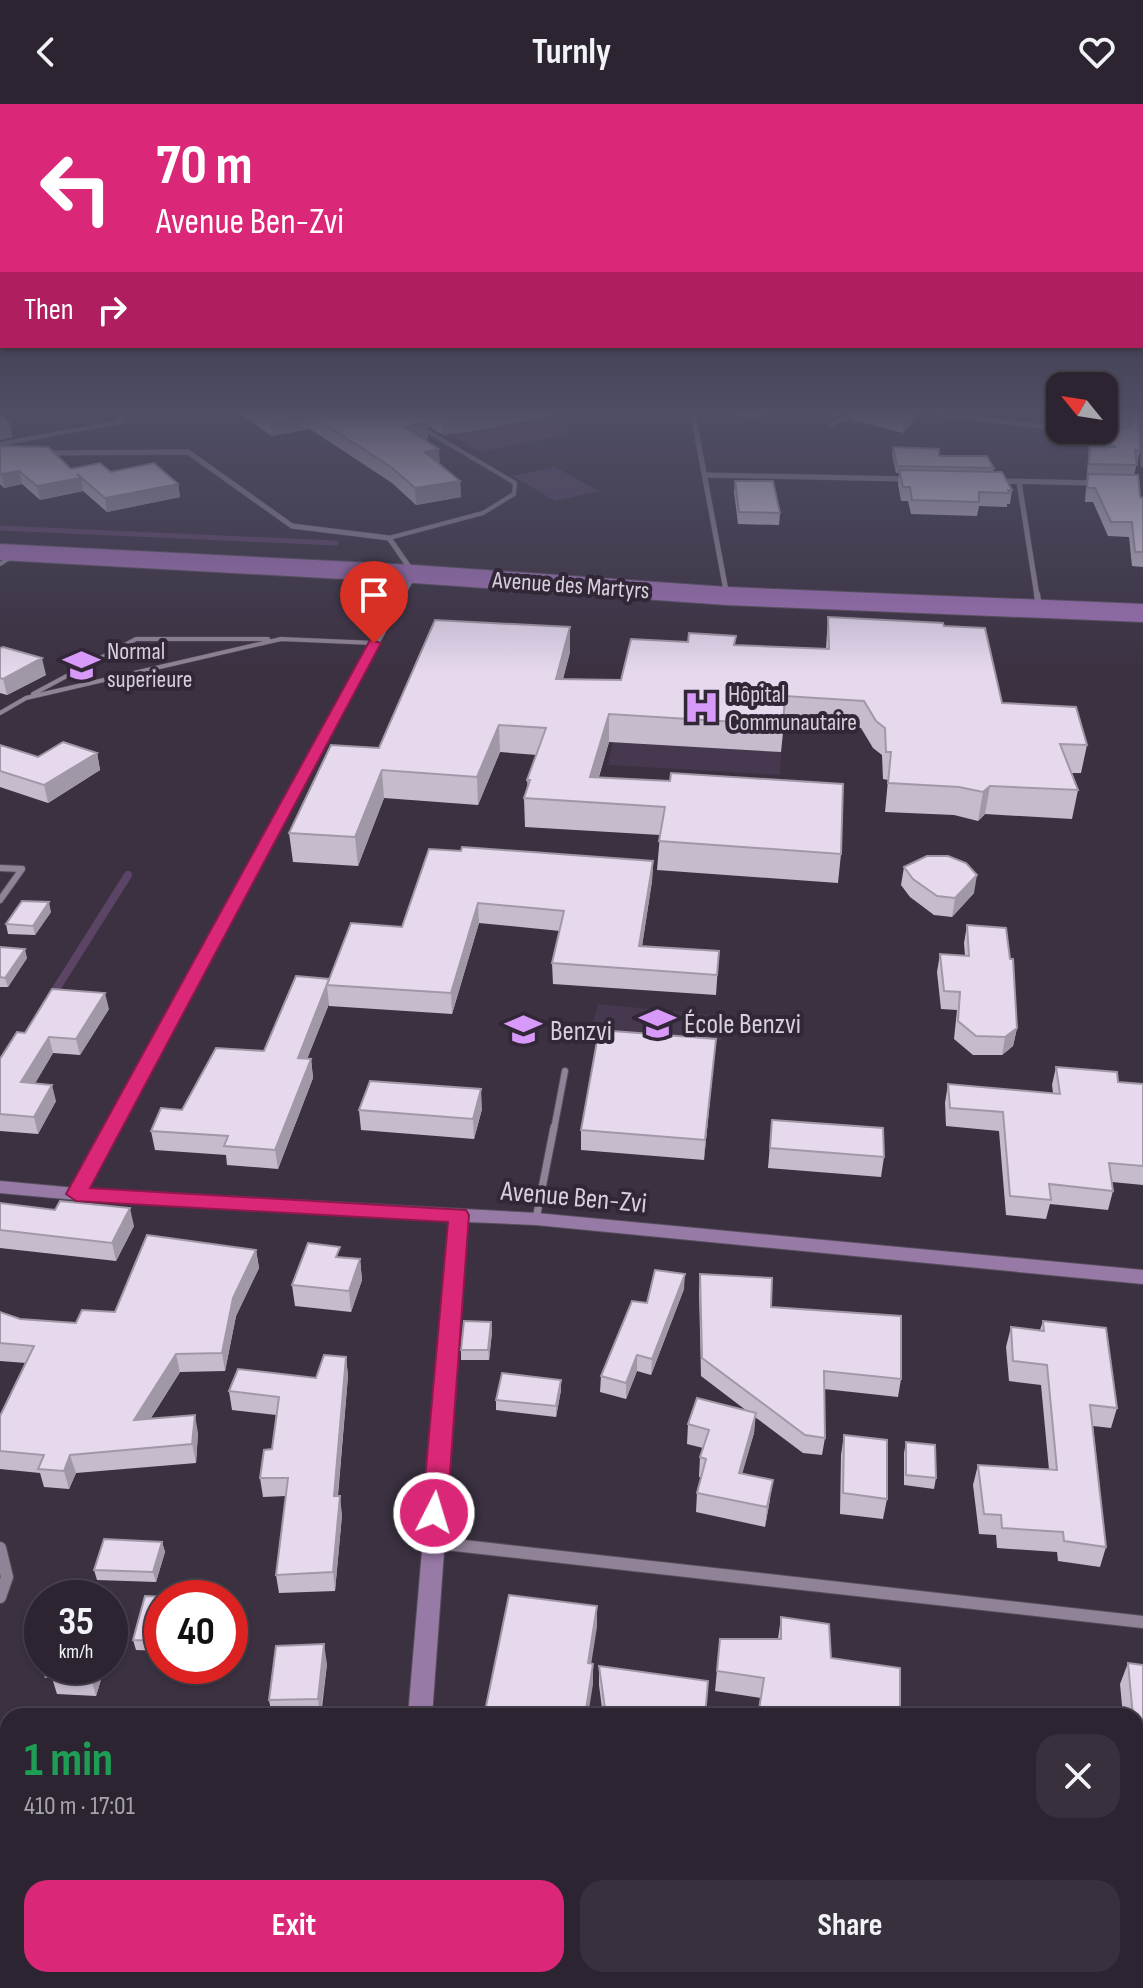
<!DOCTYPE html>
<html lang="en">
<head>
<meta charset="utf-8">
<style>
	:root { --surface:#2c2531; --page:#38313d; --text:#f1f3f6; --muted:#a6a5ab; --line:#48424d; --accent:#db2777 }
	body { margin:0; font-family:"Sofia Sans Condensed",sans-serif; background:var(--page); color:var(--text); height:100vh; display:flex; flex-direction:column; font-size:30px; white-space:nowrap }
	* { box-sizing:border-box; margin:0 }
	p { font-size:26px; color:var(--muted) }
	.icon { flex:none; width:44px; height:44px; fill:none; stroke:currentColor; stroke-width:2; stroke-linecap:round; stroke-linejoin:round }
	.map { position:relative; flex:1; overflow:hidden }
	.panel { position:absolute; left:0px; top:1604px; width:1144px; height:280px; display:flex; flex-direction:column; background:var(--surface); border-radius:24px 24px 0 0; box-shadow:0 2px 6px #0004,0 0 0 2px var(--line) }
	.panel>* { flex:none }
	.hud { position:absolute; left:0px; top:0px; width:1144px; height:244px; box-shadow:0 2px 6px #0004,0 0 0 2px var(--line); background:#db2777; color:#fff; overflow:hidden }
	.needle { width:52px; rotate:300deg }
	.buttons { position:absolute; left:1046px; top:268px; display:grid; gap:16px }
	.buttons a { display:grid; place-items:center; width:72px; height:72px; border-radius:16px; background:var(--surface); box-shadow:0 2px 6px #0004,0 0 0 2px var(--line); font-size:40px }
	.speed { position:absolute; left:24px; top:1476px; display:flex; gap:16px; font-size:40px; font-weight:700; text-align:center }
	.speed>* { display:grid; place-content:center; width:104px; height:104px; border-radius:50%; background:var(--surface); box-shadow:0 2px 6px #0004,0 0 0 2px var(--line); line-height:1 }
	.speed small { font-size:20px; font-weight:400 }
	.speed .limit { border:12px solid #d22; background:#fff; color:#111 }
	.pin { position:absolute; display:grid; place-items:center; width:68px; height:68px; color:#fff; margin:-82px -34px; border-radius:50% 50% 50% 0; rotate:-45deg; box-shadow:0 0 8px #0007 }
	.pin .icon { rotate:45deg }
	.me { position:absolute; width:88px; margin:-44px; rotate:5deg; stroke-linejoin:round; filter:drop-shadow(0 0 6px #0008) }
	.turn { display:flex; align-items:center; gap:28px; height:168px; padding:0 24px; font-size:36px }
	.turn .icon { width:104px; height:104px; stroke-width:2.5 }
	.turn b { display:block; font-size:56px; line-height:68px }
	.then { display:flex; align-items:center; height:76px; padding:0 24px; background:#0003; gap:16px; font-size:30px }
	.round { display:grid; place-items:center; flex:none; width:84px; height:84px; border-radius:24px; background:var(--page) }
	.overview { display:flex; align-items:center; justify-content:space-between; height:136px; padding:0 24px }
	h1 { font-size:48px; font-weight:700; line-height:60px; color:#1e9e55 }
	.cta { display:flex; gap:16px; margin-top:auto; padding:16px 24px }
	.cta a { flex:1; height:92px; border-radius:24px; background:var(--accent); color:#fff; font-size:32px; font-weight:700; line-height:92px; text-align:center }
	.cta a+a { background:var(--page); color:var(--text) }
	header { display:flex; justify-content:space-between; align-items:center; height:104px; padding:0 24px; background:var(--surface); font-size:36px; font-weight:700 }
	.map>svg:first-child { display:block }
</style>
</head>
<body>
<header><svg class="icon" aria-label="back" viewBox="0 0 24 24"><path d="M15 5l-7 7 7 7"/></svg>Turnly<svg class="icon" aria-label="heart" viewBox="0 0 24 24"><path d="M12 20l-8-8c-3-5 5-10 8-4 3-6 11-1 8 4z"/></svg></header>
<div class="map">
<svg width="1143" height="1884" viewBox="0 0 1143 1884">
	<rect width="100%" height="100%" fill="#3b3141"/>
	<path fill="#46384e" d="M630 561 786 569 780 671 608 661Z
		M598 900 725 912 721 937 591 926Z"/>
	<path fill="#584364" d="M545 312 575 328 480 348 451 331Z
		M555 363 599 387 555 397 513 372Z"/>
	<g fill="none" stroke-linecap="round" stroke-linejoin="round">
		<path stroke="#5c4466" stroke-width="5" d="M0 424 336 439"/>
		<path stroke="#5c4466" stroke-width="8" d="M51 893 128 771"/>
		<defs>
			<path id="lane-far2" d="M902 305 1060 325
				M831 321 863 305
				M1071 326 1095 328
				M0 340 125 317 110 305
				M389 434 483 409 514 390 515 379 422 324
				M0 460 11 453
				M33 590 136 535H268
				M0 609 26 594 281 535 374 539"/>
			<path id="lane-far1" d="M0 764 22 765 0 796
				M554 1025 565 967"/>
			<path id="lane" d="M536 1115 554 1023"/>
			<path id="street-far4" d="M692 305 727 492
				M1141 305 1143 361
				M44 349 188 348 292 422 389 434 414 470 402 492
				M707 371 906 375
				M999 377 1094 379
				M1019 378 1037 492"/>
			<path id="street-far3" d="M1037 490 1039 503
				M274 727 403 490"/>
			<path id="street-far2" d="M111 1025 275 725"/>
			<path id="street-far1" d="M76 1090 112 1023"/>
			<path id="street" d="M437 1439 1143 1518
				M0 1444 7 1473 0 1493
				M0 1813 8 1814
				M519 1876 586 1884"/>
			<path id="secondary" d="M0 1077 76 1084 536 1109 1143 1166V1180L536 1121 468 1118 432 1612H408L450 1117 76 1096 0 1089Z
				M388 1876H416V1884H388Z"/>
			<path id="primary" d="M0 440 414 461 727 483 1143 500V518L727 501 414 479 0 456Z"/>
		</defs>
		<use href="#lane-far2" stroke="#584f5d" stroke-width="5"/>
		<use href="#lane-far1" stroke="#584f5d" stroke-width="8"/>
		<use href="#lane" stroke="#584f5d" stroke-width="9"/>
		<use href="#street-far4" stroke="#584f5d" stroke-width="6"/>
		<use href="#street-far3" stroke="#584f5d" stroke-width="7"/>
		<use href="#street-far2" stroke="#584f5d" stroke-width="10"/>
		<use href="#street-far1" stroke="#584f5d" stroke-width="12"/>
		<use href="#street" stroke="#584f5d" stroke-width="14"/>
		<use href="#secondary" stroke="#584f5d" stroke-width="2"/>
		<use href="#primary" stroke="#584f5d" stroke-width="2"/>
		<use href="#lane-far2" stroke="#908397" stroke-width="4"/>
		<use href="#lane-far1" stroke="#908397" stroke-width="6"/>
		<use href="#lane" stroke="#908397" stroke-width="7"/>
		<use href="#street-far4" stroke="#908397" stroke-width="5"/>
		<use href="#street-far3" stroke="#908397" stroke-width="6"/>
		<use href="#street-far2" stroke="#908397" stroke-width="8"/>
		<use href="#street-far1" stroke="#908397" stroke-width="10"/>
		<use href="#street" stroke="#908397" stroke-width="12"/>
		<use href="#secondary" fill="#977aa6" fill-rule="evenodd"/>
		<use href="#primary" fill="#9e71b4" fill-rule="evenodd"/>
	</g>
	<path fill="#c6bbcd" d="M241 305H405L410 308V305H556V311L473 327 443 331 428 322V334L423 335 439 360 460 377 461 393 416 401 392 379 310 325 272 332 242 311Z
		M724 305H790L748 315Z
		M809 305H853L837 312Z
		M1104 305H1138L1140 347 1134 371 1140 393 1143 394V463L1132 462 1129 433 1108 432 1093 398H1085L1090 326H1104Z
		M853 306 918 312 903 329 852 316Z
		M0 342 71 365 111 368 178 380 180 393 107 408 83 387 40 396 22 380 4 384 0 380Z
		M893 343 994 364 993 368 1012 386 1010 400H1007V403L979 402 977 412 911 410 908 397H901L898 380 899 369H896L892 350Z
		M735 377 780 409 779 421 738 420 734 388Z
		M828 513 944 522 1002 599 1087 641 1081 669H1071L1078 686 1072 715 985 710 978 717 954 711 885 708 888 676 883 675 882 651 873 644 861 624 784 619 781 648 609 638 599 673 841 750 838 779 657 766 660 731 525 723 524 694 528 685 527 676 537 651 500 648 478 701 384 694 358 762 293 758 289 729 379 644 570 548 563 575 621 576 735 541 826 545Z
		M0 544 46 571 7 591 0 589Z
		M0 641 38 653 97 649 100 666 48 699 0 683Z
		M429 745 653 757 652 777 642 842 719 847 716 891 553 880 552 859 560 827 479 819 452 910 329 902V900L307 955H311L313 974 278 1065 227 1061 226 1051 155 1046 151 1027 264 947 329 875 402 823Z
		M904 763 974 789 952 813 934 811 910 793 901 781Z
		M51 808 35 831 8 830 6 820Z
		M967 821 1017 924 1013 942 1002 951H973L954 935 957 906 941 905 937 868 940 850 965 852 964 839Z
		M0 843 27 854 8 883H0Z
		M109 905 80 951 53 949 35 979 56 997 38 1030 0 1027V955L25 929Z
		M714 954 704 1056 581 1046V1026Z
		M1056 963 1118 978 1143 980V1081L1112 1078 1113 1087 1108 1106 1050 1100 1046 1115 1006 1111 999 1027 946 1022 945 999 948 980 1053 989 1052 981Z
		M482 1005 474 1035 361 1026 359 1006Z
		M772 1016 884 1053 881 1073 768 1064Z
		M0 1099 134 1122 116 1157 0 1144Z
		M256 1146 259 1164 236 1212 225 1267 180 1268 151 1314 198 1329 196 1359 76 1369 69 1385 44 1383 40 1369 0 1365V1312L26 1259 0 1257V1208L20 1215 76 1219 115 1208Z
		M341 1153 360 1155 362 1176 351 1208 295 1202 292 1181Z
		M700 1170 771 1203 901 1275 898 1293 824 1285 825 1334 822 1351 803 1349 755 1313 754 1329 742 1369 770 1395 765 1423 696 1408 697 1389 701 1373H699L700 1353 703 1344 687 1340 688 1320 747 1307 701 1272 699 1187Z
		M684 1185 651 1271 637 1267 626 1295 600 1288 601 1272 647 1199Z
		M1043 1217 1117 1304 1111 1324 1093 1322 1106 1443 1100 1463 1058 1457 1057 1448 997 1444 996 1431 979 1430 973 1381 978 1361 1049 1366 1041 1281 1009 1277 1006 1243 1011 1223 1040 1226Z
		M491 1218 492 1228 489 1256H461V1246Z
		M346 1253 348 1272 338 1392 342 1411 335 1487 279 1489 276 1471 286 1392 263 1393 260 1374 272 1345 276 1311 232 1306 229 1287 316 1274Z
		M561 1276V1286L556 1313 496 1306V1296Z
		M844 1331 887 1395 883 1415 840 1410 841 1351Z
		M906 1338 936 1374 934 1385 904 1381V1349Z
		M162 1438 165 1448 156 1478 97 1476 94 1466Z
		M162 1494V1547L136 1546 133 1536Z
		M781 1513 829 1520 761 1594 715 1587 720 1535H778Z
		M42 1542V1562H105L96 1592 57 1590 52 1574H45L38 1554Z
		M1128 1559 1143 1561V1702L1136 1701V1612H1123L1120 1580Z
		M327 1560 321 1612H272L269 1596Z
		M599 1562 705 1612H603L599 1581Z
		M8 1656V1693L0 1732V1657Z
		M1136 1734 1143 1735V1824L1139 1790 1136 1789Z"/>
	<path fill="#a198a7" d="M485 305H556V311L473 327 443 331 442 311Z
		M749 305H790L748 315Z
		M838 305H853L837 312Z
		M917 305H919L918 312 903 329 904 319Z
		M309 310 310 325 272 332 270 317Z
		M428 318V334L406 338 405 323Z
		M10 320 13 333 0 336V323Z
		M439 345 440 361 425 348Z
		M19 367 22 380 4 384 1 370Z
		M81 374 83 387 40 396 37 382Z
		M460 377 461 393 416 401 415 384Z
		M178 380 180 393 107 408 105 394Z
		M570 523V548L556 601V575Z
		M42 554 46 571 7 591 3 575Z
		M609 610V638L590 701V673Z
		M499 621 500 648 478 701 477 673Z
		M97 649 100 666 48 699 44 681Z
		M382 666 384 694 358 762 355 733Z
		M990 682 985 710 978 717 983 688Z
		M653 757 652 777 639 862V842Z
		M977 771 974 789 952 813 955 794Z
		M49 798 51 808 35 831 33 822Z
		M478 799 479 819 452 910 451 889Z
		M25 845 27 854 8 883 5 874Z
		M327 882 329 900 300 973 298 954Z
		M105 889 109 905 80 951 76 935Z
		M1017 924 1013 942 1002 951 1005 933Z
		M49 933 53 949 26 995 21 978Z
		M716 935 714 954 704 1056 705 1036Z
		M311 955 313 974 278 1065 275 1046Z
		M52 981 56 997 38 1030 34 1013Z
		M481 985 482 1005 474 1035 473 1015Z
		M130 1104 134 1122 116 1157 112 1139Z
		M256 1146 259 1164 236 1212 225 1267 222 1249 233 1194Z
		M360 1155 362 1176 351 1208 349 1187Z
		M685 1170 684 1185 651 1271 652 1255Z
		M491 1218 492 1228 489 1256 488 1246Z
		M176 1250 180 1268 138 1334 134 1316Z
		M637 1251V1267L626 1295V1279Z
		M346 1253 348 1272 336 1411 334 1392Z
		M561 1276V1286L556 1313V1302Z
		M756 1309 754 1329 737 1388 739 1369Z
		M195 1311 198 1329 196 1359 192 1340Z
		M70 1351 76 1369 69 1385 64 1367Z
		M773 1376 770 1395 765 1423 767 1403Z
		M340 1392 342 1411 335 1487 333 1468Z
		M162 1438 165 1448 156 1478 153 1468Z
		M597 1502V1523L588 1580V1559Z
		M110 1523 113 1534 110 1545Z
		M324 1540 327 1560 320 1612 318 1595Z
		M593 1560V1580L588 1612H585Z
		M93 1562H105L96 1592 90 1571Z
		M0 1673 8 1693 0 1732Z
		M135 1876H140L143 1884H133Z"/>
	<path fill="#e6d9ee" stroke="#a198a7" stroke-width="2" d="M253 305H405L428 318 405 323 439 345 425 348 460 377 415 384 391 363 309 310 270 317Z
		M432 305H485L442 311Z
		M855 305H917L904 319 853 306Z
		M1104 305H1138L1140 347 1135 346 1137 361 1089 360 1090 343H1116L1091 335V326H1104V322L1128 324 1133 318 1129 314 1104 312Z
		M0 310 10 320 0 323Z
		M0 342 48 343 71 365 100 359 111 368 154 359 178 380 105 394 77 370 81 374 37 382 19 367 1 370 0 369Z
		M893 343 939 345V352H987L994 364 897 362Z
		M899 366 1002 368 1012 386H1008L1009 389 979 388V398L912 396 910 383H903Z
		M1088 370 1138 371 1140 393 1143 394V448H1135L1132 418H1111L1095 384H1087Z
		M735 377H773L780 409 739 408Z
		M828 513 943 519 944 522 985 524 1002 599 1076 603 1087 641 1060 640 1078 686 990 682 983 688 959 683 888 679 891 648H886L885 624 876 617 864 597 785 592 783 621 609 610 590 673 670 677 671 669 843 680 841 750 659 737 665 703 524 694 530 676H527L546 624 499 621 477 673 382 666 355 733 289 729 331 641 379 644 435 516 570 523 556 575 621 576 631 535 688 538 689 529 736 532 734 541 829 545Z
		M3 543 42 554 3 575 0 574V544Z
		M63 638 97 649 44 681 0 667V641L38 653Z
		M462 743 653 757 639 842 719 847 717 871 552 859 564 807 478 799 451 889 327 881 351 819 402 823 429 745 461 747Z
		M927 752H948L966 759 977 771 955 794 937 792 913 775 904 763Z
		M22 797 49 798 33 822 6 820Z
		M967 821 1006 824 1010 855H1013L1017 924 1005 933 976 932 958 917 960 888 944 887 940 850 969 852Z
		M0 843 25 845 5 874 0 873Z
		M296 872 329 875 298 954 311 955 275 1046 224 1042 228 1032 151 1027 161 1004 182 1006 216 944 264 947Z
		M52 885 105 889 76 935 49 933 21 978 52 981 34 1013 0 1010V955L17 928 25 929Z
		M599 926 716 935 705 1036 581 1026Z
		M1056 963 1117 968 1118 978 1143 980V1062L1109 1059 1113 1087 1049 1080 1051 1096 1010 1092 1003 1008 950 1004 948 980 1060 990Z
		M370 977 481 985 473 1015 359 1006Z
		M772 1016 883 1024 884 1053 770 1044Z
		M60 1097 130 1104 112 1139 0 1126V1099L55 1106Z
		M147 1131 256 1146 233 1194 222 1249 176 1250 134 1316 195 1311 192 1340 70 1351 64 1367 38 1365 44 1351 0 1347V1312L34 1242 0 1239V1208L20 1215 76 1219 82 1206 115 1208Z
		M308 1139 340 1143 336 1153 360 1155 349 1187 292 1181Z
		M655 1166 685 1170 652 1255 637 1251 626 1279 601 1272 632 1197 647 1199Z
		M700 1170 772 1174 771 1203 901 1212V1275L824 1267 825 1334 805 1331 702 1254Z
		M464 1217 491 1218 488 1246H461Z
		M1043 1217 1106 1224 1117 1304 1090 1301 1106 1443 1064 1437 1063 1428 1002 1424 1001 1411 984 1410 978 1361 1057 1366 1047 1261 1013 1257 1011 1223 1044 1227Z
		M324 1251 346 1253 334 1392H340L333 1468 276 1471 288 1374H260L264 1346 272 1345 279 1293 229 1287 238 1265 316 1274Z
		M502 1269 561 1276 556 1302 496 1296Z
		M697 1294 756 1309 739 1369 773 1376 767 1403 697 1389 706 1355 700 1353 709 1326 688 1320Z
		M844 1331 887 1336V1395L843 1389Z
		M906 1338 935 1341 936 1374 906 1371Z
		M104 1435 162 1438 153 1468 94 1466Z
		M509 1491 597 1502 588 1559 593 1560 585 1612H484Z
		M145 1492 192 1494H162V1537L133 1536Z
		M781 1513 829 1520 831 1554 900 1564V1612H758L764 1574 717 1567 720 1535H781Z
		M324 1540 318 1595 269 1596 276 1542Z
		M42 1542V1554H38Z
		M1128 1559 1143 1561V1681L1140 1680 1136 1644V1612H1133Z
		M53 1562H93L90 1571 50 1570Z
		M599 1562 708 1577 705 1612H606Z
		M8 1656V1673H0V1657Z
		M1136 1734 1143 1735V1771L1136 1770Z
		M100 1876H135L133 1884H98Z"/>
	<linearGradient id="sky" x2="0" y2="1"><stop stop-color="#201b24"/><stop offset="0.54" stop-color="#4f4e65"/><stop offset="1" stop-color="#4f4e65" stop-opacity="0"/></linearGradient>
	<rect width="1143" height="569" fill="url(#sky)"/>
	<path fill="#db2777" stroke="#8e194d" stroke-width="2" d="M370 536 381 539 90 1084 466 1106 469 1111 447 1409 443 1416 434 1419 426 1416 422 1409 448 1118 76 1097 66 1090Z"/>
	<defs>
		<symbol id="school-bare" viewBox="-9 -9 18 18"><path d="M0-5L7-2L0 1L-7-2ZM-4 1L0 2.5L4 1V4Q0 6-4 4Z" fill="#d89af8" stroke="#312737" stroke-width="2.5" paint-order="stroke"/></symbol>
		<symbol id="hospital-bare" viewBox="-9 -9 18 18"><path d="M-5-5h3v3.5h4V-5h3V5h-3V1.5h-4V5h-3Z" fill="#d89af8" stroke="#312737" stroke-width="2.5" paint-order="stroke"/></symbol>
	</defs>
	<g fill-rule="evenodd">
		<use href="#school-bare" x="56" y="536" width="51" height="51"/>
		<use href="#hospital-bare" x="676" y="578" width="51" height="51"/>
		<use href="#school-bare" x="632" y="894" width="51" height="51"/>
		<use href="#school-bare" x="498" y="900" width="51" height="51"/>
	</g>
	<g text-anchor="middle" stroke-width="8" stroke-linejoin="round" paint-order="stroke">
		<g font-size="24" fill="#d7d0da" stroke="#312737">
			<text transform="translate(571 481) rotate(4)" y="8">Avenue des Martyrs</text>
		</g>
		<g font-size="24" fill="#d7d0da" stroke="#312737" text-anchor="start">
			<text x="107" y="555">Normal<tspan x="107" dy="28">superieure</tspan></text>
			<text x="728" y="598">Hôpital<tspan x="728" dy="28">Communautaire</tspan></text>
		</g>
		<g font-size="28" fill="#d7d0da" stroke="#312737" text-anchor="start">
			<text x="684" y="929">École Benzvi</text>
			<text x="550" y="936">Benzvi</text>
		</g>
		<g font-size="28" fill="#d7d0da" stroke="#312737">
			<text transform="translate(574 1092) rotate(5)" y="10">Avenue Ben-Zvi</text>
		</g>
	</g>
</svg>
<div class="buttons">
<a><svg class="needle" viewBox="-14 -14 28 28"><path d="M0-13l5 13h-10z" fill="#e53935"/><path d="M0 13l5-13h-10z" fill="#a6a5ab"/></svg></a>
</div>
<div class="speed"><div>35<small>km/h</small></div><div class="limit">40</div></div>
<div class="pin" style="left:374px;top:539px;background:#d93025"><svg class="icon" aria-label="arrive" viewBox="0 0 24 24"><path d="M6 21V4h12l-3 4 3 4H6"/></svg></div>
<svg class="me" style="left:434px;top:1409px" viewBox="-20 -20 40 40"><circle r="17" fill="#db2777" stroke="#fff" stroke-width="3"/><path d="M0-11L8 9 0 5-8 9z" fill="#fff"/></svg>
<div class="hud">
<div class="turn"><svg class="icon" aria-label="left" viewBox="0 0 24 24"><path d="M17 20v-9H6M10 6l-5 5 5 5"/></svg><div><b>70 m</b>Avenue Ben-Zvi</div></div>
<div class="then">Then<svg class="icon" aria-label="right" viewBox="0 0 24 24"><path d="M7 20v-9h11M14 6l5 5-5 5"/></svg></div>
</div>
<section class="panel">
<div class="overview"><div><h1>1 min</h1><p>410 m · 17:01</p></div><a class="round"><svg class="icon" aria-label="close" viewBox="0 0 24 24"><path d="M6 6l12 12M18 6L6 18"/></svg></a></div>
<div class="cta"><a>Exit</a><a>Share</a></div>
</section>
</div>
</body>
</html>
